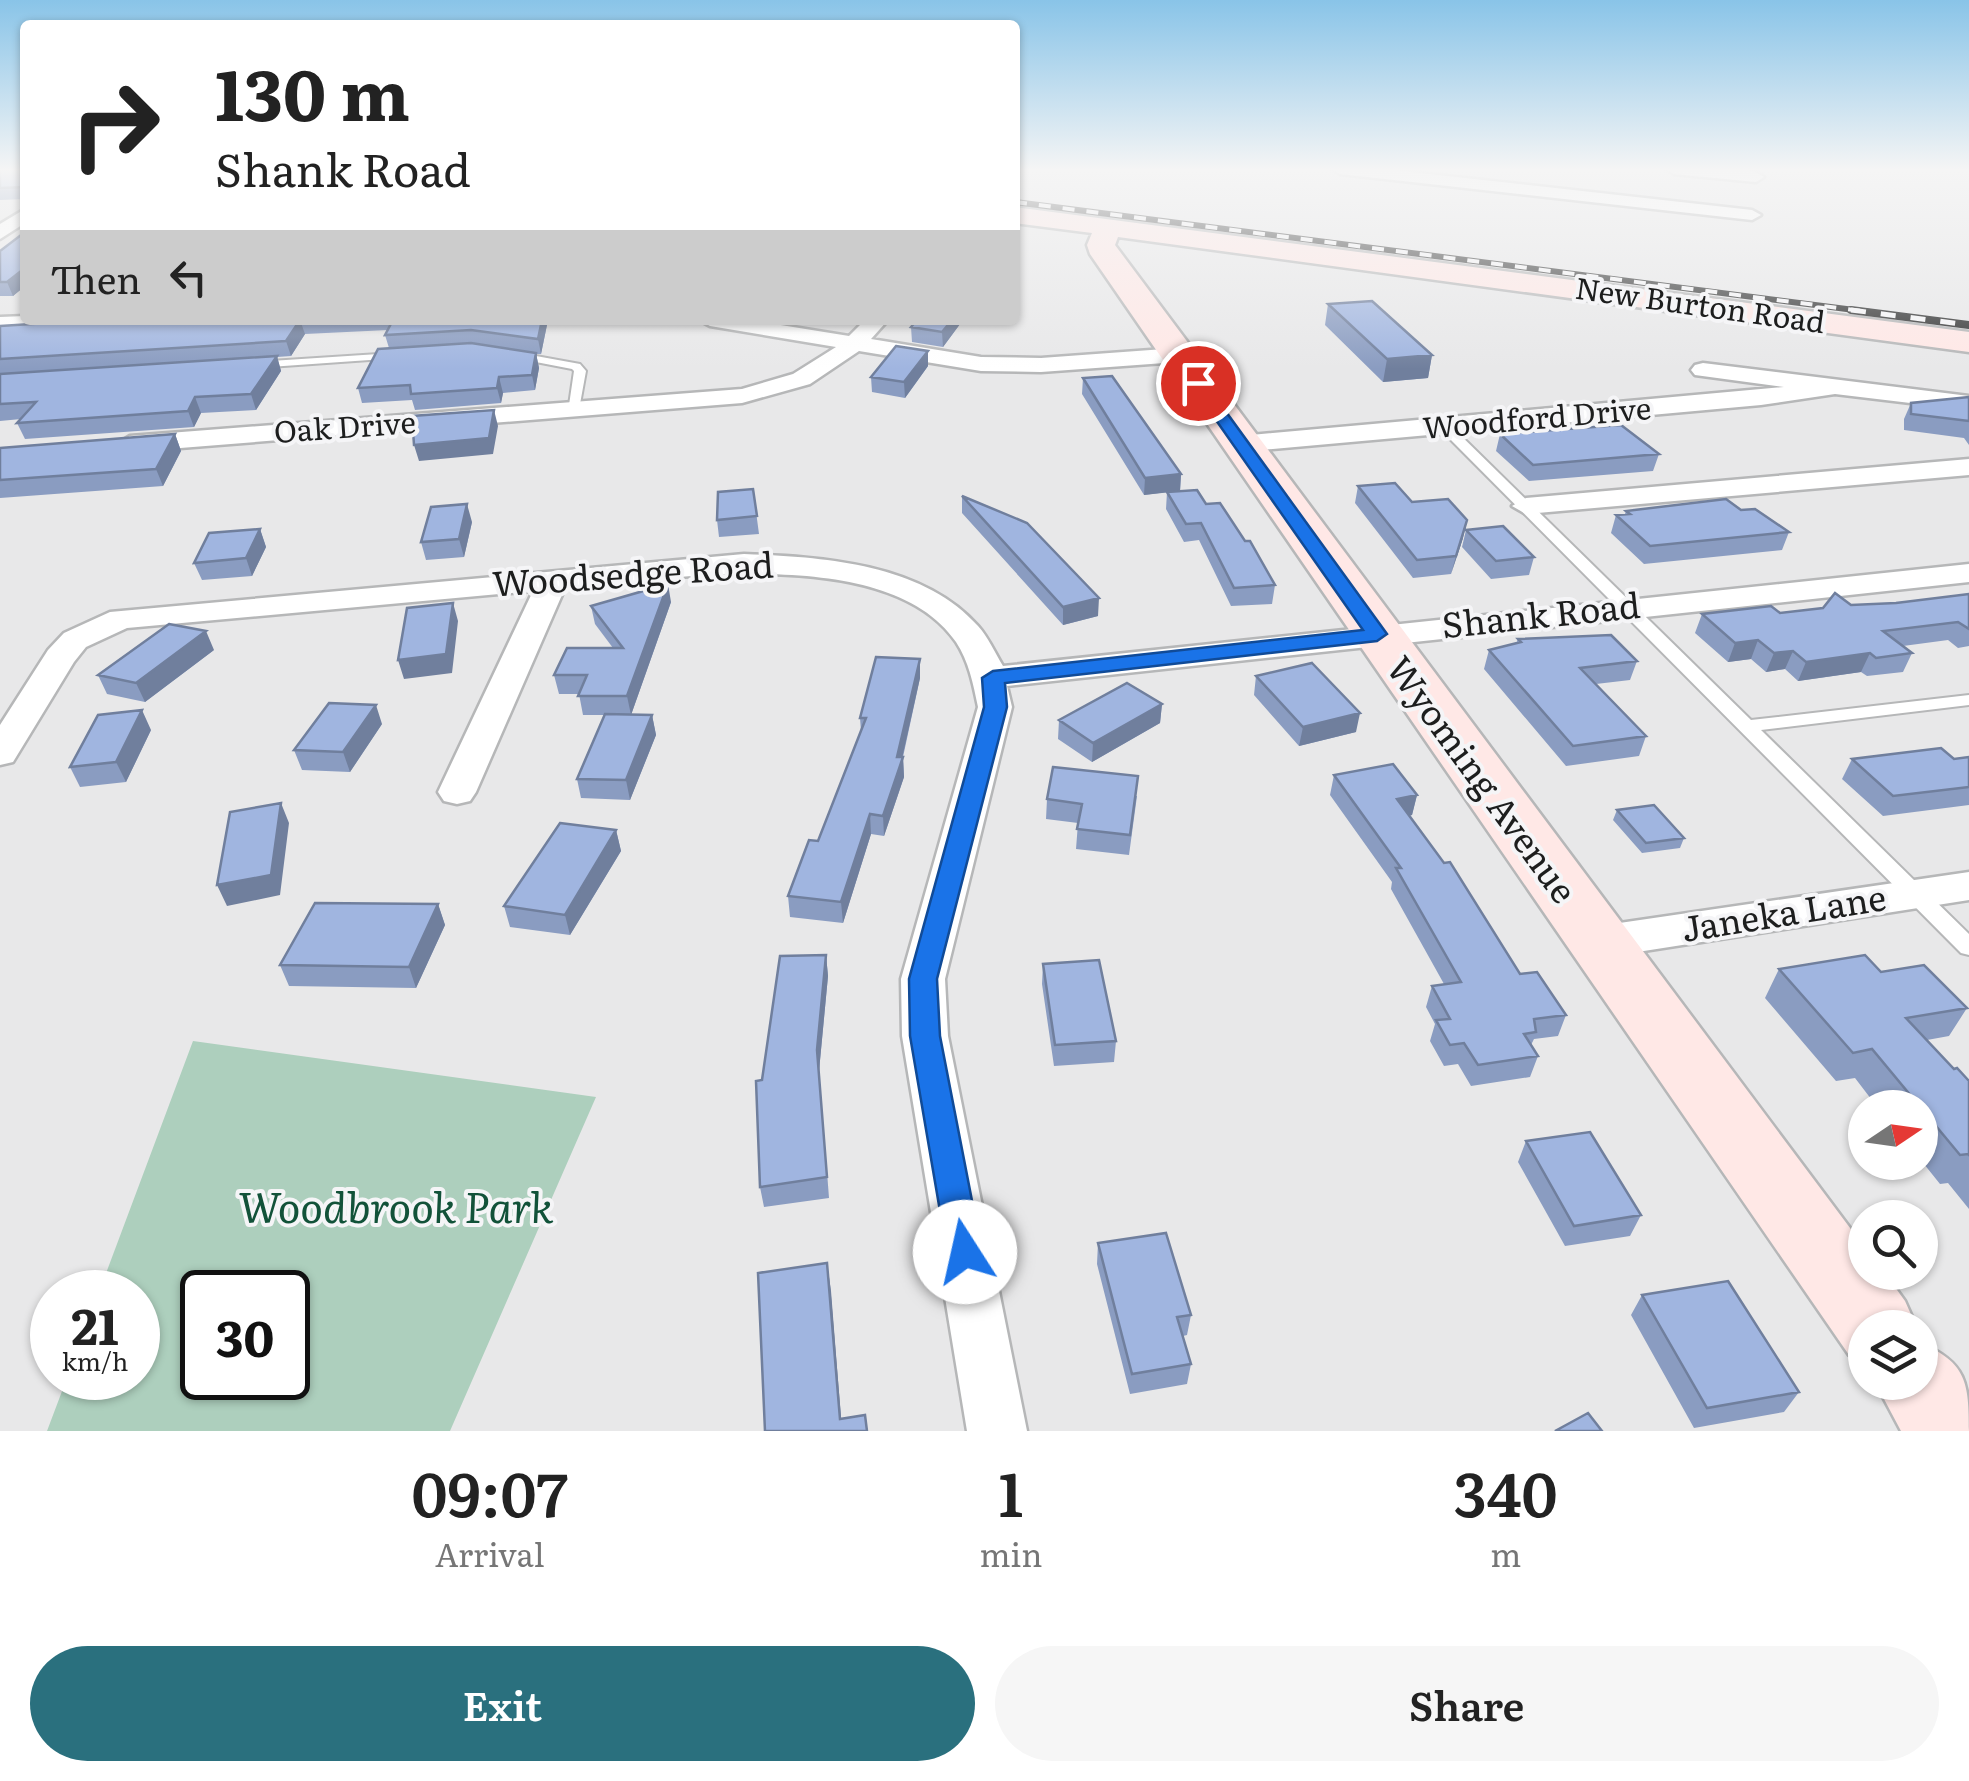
<!DOCTYPE html>
<html lang="en">
<head>
<meta charset="utf-8">
<style>
	:root { --surface:#fff; --page:#f6f6f6; --text:#222; --muted:#767676; --accent:#2a707e }
	body { margin:0; font-family:Literata,serif; background:var(--page); color:var(--text); height:100vh; display:flex; flex-direction:column; font-size:38px; white-space:nowrap }
	* { box-sizing:border-box; margin:0 }
	p { font-size:32px; color:var(--muted) }
	.icon { flex:none; width:55px; height:55px; fill:none; stroke:currentColor; stroke-width:2; stroke-linecap:round; stroke-linejoin:round }
	.map { position:relative; height:1431px; overflow:hidden }
	.drawer { display:flex; flex-direction:column; background:var(--surface); flex:1 }
	.drawer>* { flex:none }
	.guide { position:absolute; left:20px; top:20px; width:1000px; height:305px; border-radius:10px; box-shadow:0 2px 8px #0004; background:#fff; color:var(--text); overflow:hidden }
	.needle { width:65px; rotate:77deg }
	.controls { position:absolute; left:1848px; top:1090px; display:grid; gap:20px }
	.controls a { display:grid; place-items:center; width:90px; height:90px; border-radius:50%; background:var(--surface); box-shadow:0 2px 8px #0004; font-size:50px }
	.speed { position:absolute; left:30px; top:1270px; display:flex; gap:20px; font-size:50px; font-weight:700; text-align:center }
	.speed>* { display:grid; place-content:center; width:130px; height:130px; border-radius:50%; background:var(--surface); box-shadow:0 2px 8px #0004; line-height:1 }
	.speed small { font-size:25px; font-weight:400 }
	.speed .limit { border:5px solid #111; border-radius:15px; background:#fff; color:#111 }
	.pin { position:absolute; display:grid; place-items:center; width:85px; height:85px; color:#fff; margin:-42px; border:5px solid #fff; border-radius:50%; box-shadow:0 2px 10px #0007 }
	.me { position:absolute; width:110px; margin:-55px; rotate:350deg; stroke-linejoin:round; filter:drop-shadow(0 0 8px #0008) }
	.turn { display:flex; align-items:center; gap:35px; height:210px; padding:0 30px; font-size:45px }
	.turn .icon { width:130px; height:130px; stroke-width:2.5 }
	.turn b { display:block; font-size:70px; line-height:85px }
	.then { display:flex; align-items:center; height:95px; padding:0 30px; background:#0003; gap:20px; font-size:38px }
	.eta { display:flex; justify-content:space-evenly; align-items:center; height:170px; text-align:center }
	.eta b { font-size:60px; font-weight:600; line-height:70px }
	.action { display:flex; gap:20px; margin-top:auto; padding:20px 30px }
	.action a { flex:1; height:115px; border-radius:60px; background:var(--accent); color:#fff; font-size:40px; font-weight:600; line-height:115px; text-align:center }
	.action a+a { background:var(--page); color:var(--text) }
	.map>svg:first-child { display:block }
</style>
</head>
<body>
<div class="map">
<svg width="1969" height="1431" viewBox="0 0 1969 1431">
	<rect width="100%" height="100%" fill="#e8e8e9"/>
	<path fill="#adcfbd" fill-rule="evenodd" d="M193 1041 596 1097 450 1431H47L67 1378H138V1292H99ZM202 1292H288V1378H202Z"/>
	<g fill="none" stroke-linecap="round" stroke-linejoin="round">
		<defs>
			<path id="lane" d="M514 352 580 364 586 371 578 415 568 412 574 371 572 369 510 357 508 355Z
				M394 353 398 354V358L255 368 249 365 255 362Z
				M1446 424 1450 425 1751 720 1969 695V705L1761 730 1969 934V955L1961 953 1442 431 1440 428Z"/>
			<path id="street" d="M1332 169H1384L1752 210 1761 215 1752 220 1340 174Z
				M1666 169C1693 169 1742 161 1764 177L1756 182 1674 174Z
				M25 209V223L0 239V224Z
				M25 316V320H68L57 326 0 331V317Z
				M699 320H750L849 336 865 320H888L871 339 981 357 1041 358 1178 348 1189 355 1178 362 1041 372 981 371 859 351 810 384 742 403 130 452 117 444 130 436 742 389 793 374 836 347 710 326Z
				M1703 363 1969 396V410L1835 394 1761 405 1240 452 1227 444 1240 436 1784 387 1695 375 1691 370 1695 365Z
				M1969 459V475L1526 514 1512 506 1526 498Z
				M744 554C822 557 922 563 978 626 988 637 995 653 1003 666L1969 564V582L1007 686 1012 707 945 979 948 1036 1027 1431H967L902 1036 901 979 978 707C973 683 969 662 956 642 888 542 667 579 565 588L476 792 470 801 457 804 444 801 438 792 533 591 127 628 86 647 74 662 13 762 0 765V725L48 650 64 633 110 612Z
				M1969 872V900L1599 958 1584 953 1578 942 1584 931 1599 926Z"/>
			<path id="secondary" d="M1015 207 1969 332V352L1118 237 1115 245 1865 1248V1272H1884L1905 1301 1917 1328H1865V1361L1849 1355 1090 254 1087 245 1092 233 1015 223Z
				M1920 1343C1967 1362 1969 1384 1969 1431H1901L1875 1382H1920Z"/>
		</defs>
		<use href="#lane" stroke="#b6b7b8" stroke-width="4"/>
		<use href="#street" stroke="#b6b7b8" stroke-width="5"/>
		<use href="#secondary" stroke="#b6b7b8" stroke-width="5"/>
		<use href="#lane" fill="#fff" fill-rule="evenodd"/>
		<use href="#street" fill="#fff" fill-rule="evenodd"/>
		<use href="#secondary" fill="#ffe8e6" fill-rule="evenodd"/>
		<defs>
			<path id="rail-far1" d="M1015 202 1870 312"/>
			<path id="rail" d="M1851 310 1969 325"/>
		</defs>
		<use href="#rail-far1" stroke="#323333" stroke-width="6"/>
		<use href="#rail" stroke="#323333" stroke-width="8"/>
		<use href="#rail-far1" stroke="#f5f5f7" stroke-width="4" stroke-dasharray="12" stroke-linecap="butt"/>
		<use href="#rail" stroke="#f5f5f7" stroke-width="5" stroke-dasharray="15" stroke-linecap="butt"/>
	</g>
	<path fill="#8a9cc1" d="M0 169H25V199L0 200Z
		M25 232V286L13 296H0V251Z
		M1328 304 1432 355 1428 378 1383 382 1325 325Z
		M95 320H548L541 354H536L539 368 535 390 503 393 501 403 415 410 412 400 362 403 358 388 389 348 385 335 388 330 305 334 291 356 277 357 281 371 256 410 201 413 194 427 25 439 17 423 21 419 0 421V326Z
		M963 320 943 347 912 342 911 327Z
		M928 366 905 398 872 392 871 377Z
		M1083 378 1181 474 1180 491 1206 504 1275 585 1272 604 1231 606 1199 540 1184 542 1166 509 1167 492 1144 495 1082 394Z
		M1969 397V445L1964 438 1904 430V419L1911 403Z
		M175 434 181 451 163 486 0 498V448Z
		M1500 434 1659 454 1653 471 1529 481 1496 451Z
		M1358 486 1412 502 1463 538 1451 574 1413 578 1355 503Z
		M753 489 759 534 719 537 717 520Z
		M962 496 1098 616 1063 625 962 513Z
		M1741 510 1789 532 1782 550 1644 564 1611 533 1616 515 1625 514 1626 511Z
		M472 522 464 557 426 560 421 542Z
		M260 529 266 547 252 576 202 580 194 563Z
		M1466 530 1534 557 1529 575 1491 579 1462 547Z
		M1969 594V646L1958 648 1948 640 1903 646 1912 653 1903 672 1867 676 1861 672 1798 681 1785 669 1766 672 1751 659 1728 662 1695 633 1702 614 1780 613 1851 605 1896 603Z
		M671 602 631 715H652L656 735 630 800 581 798 577 779 605 715H583L579 694H559L554 675 613 648 595 624 591 606Z
		M1518 639 1637 661 1630 680 1596 684 1646 736 1639 756 1566 766 1484 669 1489 650 1516 643Z
		M214 650 145 702 107 694 98 675Z
		M920 659V678L903 757 904 777 884 836 871 834 843 923 790 917 788 896 818 841 861 731 860 718Z
		M1256 676 1356 732 1299 746 1254 695Z
		M1162 704 1160 723 1092 762 1058 739 1059 720Z
		M382 724 350 772 302 770 294 750Z
		M151 730 126 782 80 787 70 767Z
		M1969 757V805L1883 816 1842 779 1852 759H1954Z
		M1334 775 1417 795 1412 815 1409 816 1520 974 1566 1015 1558 1036 1534 1039 1531 1045 1538 1056 1530 1077 1471 1086 1458 1064 1444 1066 1430 1041 1435 1024 1426 1007 1432 986 1444 984 1391 889 1392 882 1330 795Z
		M1137 796 1129 855 1076 849 1078 823 1046 819 1047 799Z
		M1617 810 1684 838 1680 848 1642 853 1613 820Z
		M616 830 621 851 570 935 510 927 504 906Z
		M438 904 445 925 416 988 289 986 280 965Z
		M826 955 828 976 819 1071 829 1198 764 1207 760 1187 762 1080Z
		M1043 964 1116 1041 1114 1062 1054 1066 1042 984Z
		M1779 969 1881 972 1967 1008 1949 1036 1927 1040 1954 1069 1969 1081V1209L1948 1183 1940 1184 1920 1159V1108H1878L1855 1078 1836 1081 1765 998Z
		M1526 1141 1641 1215 1630 1236 1565 1246 1518 1162Z
		M1098 1243 1191 1315 1187 1335 1183 1336 1191 1364 1187 1384 1130 1394 1097 1264Z
		M1642 1295 1799 1392 1784 1412 1694 1428 1631 1315Z"/>
	<path fill="#707f9d" d="M25 268V286L13 296 7 282Z
		M300 320 305 334 291 356 286 341Z
		M542 320H548L541 354 538 339Z
		M952 320H963L943 347 942 332Z
		M928 351V366L905 398 904 382Z
		M536 353 539 368 535 390 532 375Z
		M1432 355 1428 378 1383 382 1387 359Z
		M277 356 281 371 256 410 251 394Z
		M499 377 503 393 501 403 497 388Z
		M195 397 201 413 194 427 188 411Z
		M494 410 498 426 493 454 419 461 414 445Z
		M175 434 181 451 163 486 156 469Z
		M1181 474 1180 491 1144 495 1145 478Z
		M467 504 472 522 464 557 459 539Z
		M1467 520 1463 538 1451 574 1456 556Z
		M260 529 266 547 252 576 246 558Z
		M668 584 671 602 631 715 627 696Z
		M1099 598 1098 616 1063 625V607Z
		M453 603 458 621 452 673 404 679 398 660Z
		M206 631 214 650 145 702 136 683Z
		M1758 640 1751 659 1728 662 1735 643Z
		M1793 651 1785 669 1766 672 1774 653Z
		M1870 653 1861 672 1798 681 1806 662Z
		M920 659V678L901 763 903 757 904 777 884 836 883 816Z
		M1162 704 1160 723 1092 762 1093 743Z
		M376 705 382 724 350 772 343 752Z
		M142 710 151 730 126 782 116 762Z
		M1360 713 1356 732 1299 746 1303 727Z
		M652 715 656 735 630 800 626 780Z
		M1417 795 1412 815 1392 819 1397 799Z
		M281 803 289 823 280 895 227 906 217 885Z
		M870 814 871 834 843 923 841 902Z
		M616 830 621 851 570 935 565 915Z
		M438 904 445 925 416 988 409 967Z
		M826 955 828 976 819 1071 829 1198 817 1050Z
		M827 1263 831 1291 842 1431H841Z"/>
	<path fill="#a0b5e0" stroke="#707f9d" stroke-width="2.5" d="M0 169H25V187L0 188Z
		M25 232V268L7 282H0V251Z
		M1372 301 1432 355 1387 359 1328 304Z
		M95 320H300L286 341 0 359V326Z
		M393 320H542L538 339 471 330 385 335Z
		M917 320H952L942 332 911 327Z
		M471 343 536 353 532 375 499 377 497 388 411 394 410 385 358 388 378 349Z
		M896 346 928 351 904 382 871 377Z
		M277 356 251 394 195 397 188 411 17 423 36 402 0 404V374Z
		M1112 376 1181 474 1145 478 1083 378Z
		M1969 397V421L1911 414V403Z
		M494 410 489 438 414 445 412 416Z
		M1621 425 1659 454 1533 465 1500 434Z
		M175 434 156 469 0 480V448Z
		M1395 483 1412 502 1448 499 1467 520 1456 556 1417 560 1358 486Z
		M753 489 757 516 717 520 718 492Z
		M1197 490 1206 504 1220 503 1245 541H1250L1275 585 1234 588 1201 523 1186 524 1167 492Z
		M962 496 1027 523 1099 598 1063 607Z
		M1726 499 1741 510 1755 509 1789 532 1650 546 1616 515 1630 514 1626 511Z
		M467 504 459 539 421 542 431 507Z
		M1503 526 1534 557 1496 561 1466 530Z
		M260 529 246 558 194 563 209 533Z
		M668 584 627 696H578L587 675H554L567 648H623L591 606Z
		M1835 593 1851 605 1896 603 1969 594V629L1958 622 1883 631 1912 653 1876 658 1870 653 1806 662 1793 651 1774 653 1758 640 1735 643 1702 614 1771 606 1780 613 1823 608Z
		M453 603 446 654 398 660 407 608Z
		M169 624 206 631 136 683 98 675Z
		M1611 635 1637 661 1580 668 1646 736 1573 746 1489 650 1521 642 1518 639Z
		M876 657 920 659 897 757H903L883 816 870 814 841 902 788 896 809 840 818 841 866 718H860Z
		M1312 663 1360 713 1303 727 1256 676Z
		M1127 683 1162 704 1093 743 1059 720Z
		M329 703 376 705 343 752 294 750Z
		M142 710 116 762 70 767 98 715Z
		M605 714 652 715 626 780 577 779Z
		M1941 748 1954 759 1969 757V787L1893 796 1852 759Z
		M1393 764 1417 795 1397 799 1444 863 1450 862 1520 974 1537 972 1566 1015 1534 1019 1536 1032 1524 1034 1538 1056 1478 1065 1464 1043 1450 1045 1436 1020 1450 1019 1432 986 1461 982 1396 868H1401L1334 775Z
		M1053 767 1138 776 1130 835 1077 829 1082 804 1047 799Z
		M281 803 271 875 217 885 230 812Z
		M1654 805 1684 838 1646 843 1617 810Z
		M560 823 616 830 565 915 504 906Z
		M315 903 438 904 409 967 280 965Z
		M826 955 817 1050 827 1177 760 1187 756 1081 762 1080 780 956Z
		M1865 955 1881 972 1924 965 1967 1008 1906 1018 1954 1069 1957 1068 1969 1081V1155L1968 1154 1960 1155 1872 1049 1853 1053 1779 969Z
		M1099 960 1116 1041 1055 1045 1043 964Z
		M1590 1132 1641 1215 1574 1226 1526 1141Z
		M1166 1233 1191 1315 1177 1317 1191 1364 1132 1374 1098 1243Z
		M827 1263 840 1419 865 1415 867 1431H765L758 1273Z
		M1728 1281 1799 1392 1707 1408 1642 1295Z
		M1588 1413 1602 1431H1555Z"/>
	<linearGradient id="sky" x2="0" y2="1"><stop stop-color="#89c4e8"/><stop offset="0.46" stop-color="#f5f5f5"/><stop offset="1" stop-color="#f5f5f5" stop-opacity="0"/></linearGradient>
	<rect width="1969" height="369" fill="url(#sky)"/>
	<path fill="#1a73e8" stroke="#114b97" stroke-width="2.5" d="M1192 380H1203L1387 634 1377 641 1005 683 1007 707 937 979 940 1036 982 1252 977 1263 965 1267 953 1263 947 1252 910 1036 909 979 984 707 982 678 993 671 1363 630 1190 383Z"/>
	<g text-anchor="middle" stroke-width="8" stroke-linejoin="round" paint-order="stroke">
		<g font-size="30" fill="#1d1e1e" stroke="#f5f5f7">
			<text transform="translate(1700 306) rotate(8)" y="10">New Burton Road</text>
			<text transform="translate(1537 419) rotate(-5)" y="10">Woodford Drive</text>
			<text transform="translate(345 428) rotate(-4)" y="10">Oak Drive</text>
		</g>
		<g font-size="35" fill="#1d1e1e" stroke="#f5f5f7">
			<text transform="translate(633 575) rotate(-4)" y="12">Woodsedge Road</text>
			<text transform="translate(1541 616) rotate(-6)" y="12">Shank Road</text>
			<text transform="translate(1481 780) rotate(54)" y="12">Wyoming Avenue</text>
			<text transform="translate(1784 914) rotate(-9)" y="12">Janeka Lane</text>
		</g>
		<g font-size="42" font-style="italic" fill="#125239" stroke="#f5f5f7">
			<text x="396" y="1223">Woodbrook Park</text>
		</g>
	</g>
</svg>
<div class="controls">
<a><svg class="needle" viewBox="-14 -14 28 28"><path d="M0-13l5 13h-10z" fill="#e53935"/><path d="M0 13l5-13h-10z" fill="#767676"/></svg></a>
<a><svg class="icon" aria-label="search" viewBox="0 0 24 24"><circle cx="10" cy="10" r="6"/><path d="M15 15l6 6"/></svg></a>
<a><svg class="icon" aria-label="layers" viewBox="0 0 24 24"><path d="M12 4l9 5-9 5-9-5zM3 14l9 5 9-5"/></svg></a>
</div>
<div class="speed"><div>21<small>km/h</small></div><div class="limit">30</div></div>
<div class="pin" style="left:1198px;top:383px;background:#d93025"><svg class="icon" aria-label="arrive" viewBox="0 0 24 24"><path d="M6 21V4h12l-3 4 3 4H6"/></svg></div>
<svg class="me" style="left:965px;top:1252px" viewBox="-20 -20 40 40"><circle r="19" fill="#fff"/><path d="M0-13L10 11 0 6-10 11z" fill="#1a73e8"/></svg>
<div class="guide">
<div class="turn"><svg class="icon" aria-label="right" viewBox="0 0 24 24"><path d="M7 20v-9h11M14 6l5 5-5 5"/></svg><div><b>130 m</b>Shank Road</div></div>
<div class="then">Then<svg class="icon" aria-label="left" viewBox="0 0 24 24"><path d="M17 20v-9H6M10 6l-5 5 5 5"/></svg></div>
</div>
</div>
<section class="drawer">
<div class="eta">
<div><b>09:07</b><p>Arrival</p></div>
<div><b>1</b><p>min</p></div>
<div><b>340</b><p>m</p></div>
</div>
<div class="action"><a>Exit</a><a>Share</a></div>
</section>
</body>
</html>
